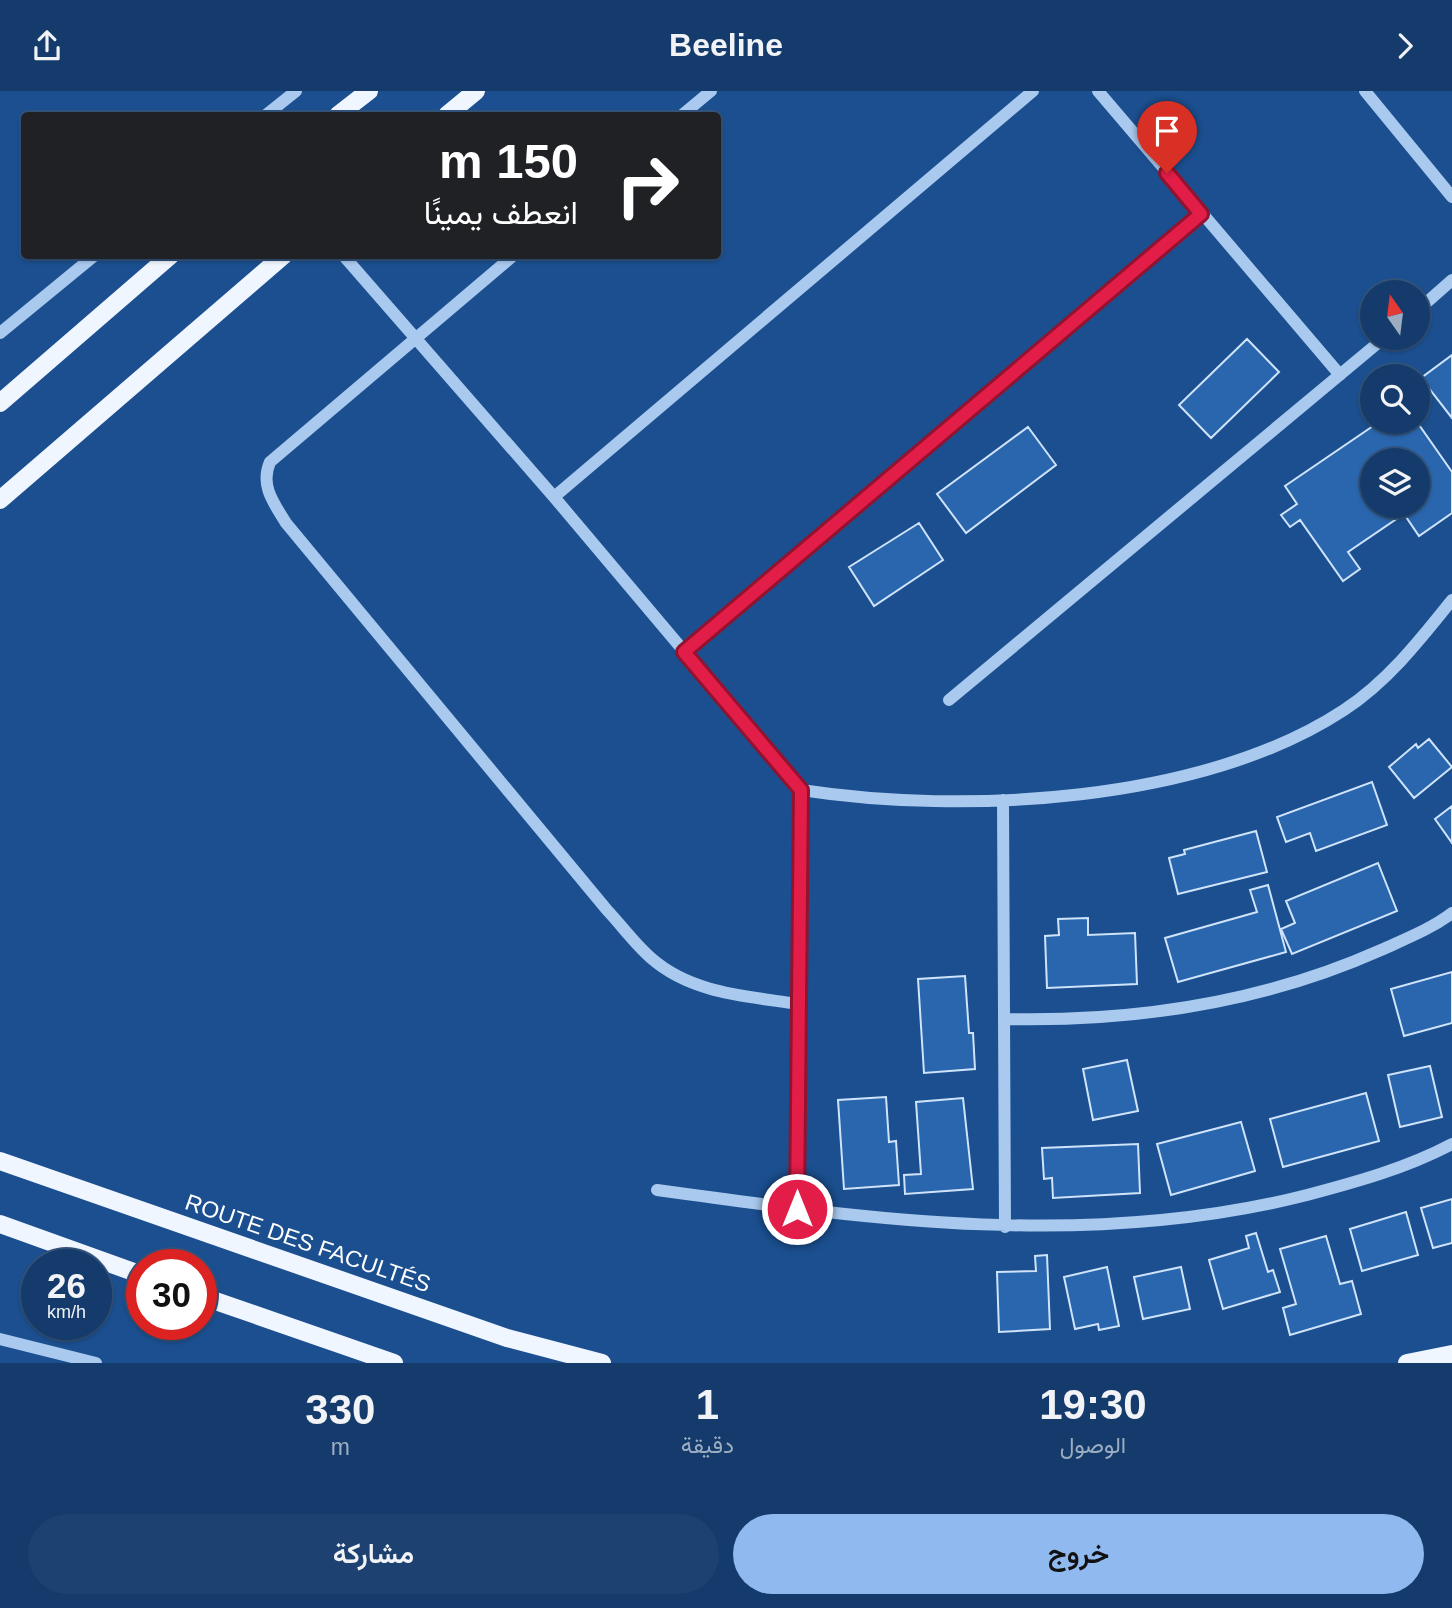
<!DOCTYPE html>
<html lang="ar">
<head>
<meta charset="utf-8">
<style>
	:root { --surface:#143b6b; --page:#1d4271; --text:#f1f3f6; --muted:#9dadc1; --line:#33557e; --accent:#90b9f0 }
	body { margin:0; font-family:Arial,Vazirmatn,sans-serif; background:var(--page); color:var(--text); direction:rtl; height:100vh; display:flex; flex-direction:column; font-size:26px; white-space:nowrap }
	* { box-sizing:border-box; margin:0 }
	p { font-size:23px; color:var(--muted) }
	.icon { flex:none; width:38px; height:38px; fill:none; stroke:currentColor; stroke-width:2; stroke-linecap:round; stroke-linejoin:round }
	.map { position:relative; height:1272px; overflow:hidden; direction:ltr }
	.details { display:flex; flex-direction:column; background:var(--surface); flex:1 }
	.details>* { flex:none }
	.hud { position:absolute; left:21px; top:21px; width:700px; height:147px; border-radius:7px; box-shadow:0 2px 5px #0004,0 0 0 2px var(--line); direction:rtl; background:#202124; color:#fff; overflow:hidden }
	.needle { width:46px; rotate:346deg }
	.buttons { position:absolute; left:1360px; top:189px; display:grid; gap:14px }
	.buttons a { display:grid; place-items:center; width:70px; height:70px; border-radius:50%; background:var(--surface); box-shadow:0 2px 5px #0004,0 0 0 2px var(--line); font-size:35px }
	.speed { position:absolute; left:21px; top:1158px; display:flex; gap:14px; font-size:35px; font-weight:700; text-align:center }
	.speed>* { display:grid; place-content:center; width:91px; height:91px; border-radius:50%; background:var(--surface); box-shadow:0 2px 5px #0004,0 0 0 2px var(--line); line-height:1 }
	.speed small { font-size:18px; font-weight:400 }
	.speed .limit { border:10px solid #d22; background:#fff; color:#111 }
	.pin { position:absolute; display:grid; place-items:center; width:60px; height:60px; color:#fff; margin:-72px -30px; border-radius:50% 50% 50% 0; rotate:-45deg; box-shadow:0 0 7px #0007 }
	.pin .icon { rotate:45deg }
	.me { position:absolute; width:77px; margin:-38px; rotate:0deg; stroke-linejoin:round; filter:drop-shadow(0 0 5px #0008) }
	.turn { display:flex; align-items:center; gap:24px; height:147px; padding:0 28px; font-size:32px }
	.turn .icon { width:91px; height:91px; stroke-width:2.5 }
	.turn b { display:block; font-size:49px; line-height:60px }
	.eta { display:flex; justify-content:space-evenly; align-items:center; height:119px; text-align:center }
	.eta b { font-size:42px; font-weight:600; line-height:49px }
	.cta { display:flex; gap:14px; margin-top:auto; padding:14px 28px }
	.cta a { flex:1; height:80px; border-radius:42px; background:var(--accent); color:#111; font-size:28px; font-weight:600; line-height:80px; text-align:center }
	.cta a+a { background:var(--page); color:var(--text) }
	header { display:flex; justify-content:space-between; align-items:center; height:91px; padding:0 28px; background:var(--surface); font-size:32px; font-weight:600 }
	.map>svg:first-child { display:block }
</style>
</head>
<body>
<header><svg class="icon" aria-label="forward" viewBox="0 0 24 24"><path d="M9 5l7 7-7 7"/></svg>Beeline<svg class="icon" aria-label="share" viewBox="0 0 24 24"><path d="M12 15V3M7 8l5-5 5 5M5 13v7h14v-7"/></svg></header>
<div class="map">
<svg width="1452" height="1272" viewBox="0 0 1452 1272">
	<rect width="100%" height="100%" fill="#1b4f8f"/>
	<path fill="#2a66ad" stroke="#cfe3fa" stroke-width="2" fill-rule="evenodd" d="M1247 248 1279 281 1211 347 1179 314Z
		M1452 264V327L1421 287Z
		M1379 331H1417L1452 381V422L1419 445 1404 423 1348 461 1360 478 1343 490 1300 429 1290 436 1281 424 1297 413 1285 395ZM1372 369H1418V415H1372Z
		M1028 336 1056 374 966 442 937 403Z
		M919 432 943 469 874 515 849 476Z
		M1429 648 1452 676 1414 707 1389 676 1416 653 1418 657Z
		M1372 691 1387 734 1316 760 1310 742 1286 751 1277 726Z
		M1452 715V752L1435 728Z
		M1256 740 1267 781 1178 803 1169 767 1185 763 1184 759Z
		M1378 772 1397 820 1292 863 1281 838 1295 832 1286 810Z
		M1268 794 1286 861 1178 891 1165 847 1257 821 1250 799Z
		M1088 827V844L1135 842 1137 893 1047 897 1045 845 1059 844 1058 828Z
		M1452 881V932L1404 945 1391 898Z
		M965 885 969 942H973L975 978 924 982 918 888Z
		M1127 969 1138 1020 1093 1029 1083 978Z
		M1430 975 1442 1026 1400 1036 1388 984Z
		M1366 1002 1379 1050 1283 1076 1270 1028Z
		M886 1006 889 1051 896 1050 899 1094 844 1098 838 1009Z
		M963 1007 973 1098 905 1103 904 1084 921 1083 916 1011Z
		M1241 1031 1255 1080 1171 1104 1157 1053Z
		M1138 1053 1140 1102 1053 1107 1052 1087 1044 1088 1042 1057Z
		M1452 1108V1152L1433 1157 1421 1117Z
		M1406 1121 1418 1164 1362 1180 1350 1138Z
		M1256 1142 1268 1181 1273 1179 1280 1201 1223 1218 1209 1169 1249 1157 1246 1145Z
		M1326 1145 1340 1193 1352 1190 1361 1223 1290 1244 1283 1217 1296 1213 1280 1158Z
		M1047 1164 1050 1238 999 1241 997 1181 1036 1180 1035 1165Z
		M1107 1176 1119 1235 1099 1239 1098 1233 1075 1238 1064 1186Z
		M1181 1176 1190 1218 1143 1228 1134 1186Z"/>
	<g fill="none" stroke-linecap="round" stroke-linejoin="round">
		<path stroke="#a9c9ee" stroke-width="12" d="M1098 0 1340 284
			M1365 0 1452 106
			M266 24 296 0
			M682 24 711 0
			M343 164 554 406 801 699C964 724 1203 712 1344 619 1387 591 1420 549 1452 509
			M514 164 270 371C260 394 273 411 286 432L607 819C622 835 635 853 651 867 692 903 747 905 798 913
			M1418 219 1452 189
			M0 242 95 164
			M554 406 1033 0
			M684 561 1201 123
			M949 609 1384 247
			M1003 709 1005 1136
			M1005 928C1135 931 1262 912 1381 859 1405 848 1431 838 1452 822
			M657 1099C874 1129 1091 1159 1307 1104 1356 1091 1407 1077 1452 1053
			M797 1118 801 699
			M0 1248 96 1272"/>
		<path stroke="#f0f6ff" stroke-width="18" d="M338 24 369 0
			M447 24 476 0
			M0 312 171 164
			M0 409 284 164
			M0 1070 507 1247 602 1272
			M0 1133 142 1184
			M201 1205 394 1272
			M1407 1272 1452 1263"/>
	</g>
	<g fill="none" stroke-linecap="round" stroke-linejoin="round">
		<defs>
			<path id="route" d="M797 1118 801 699 684 561 1201 123 1167 82"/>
		</defs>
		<use href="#route" stroke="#92132f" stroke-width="18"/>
		<use href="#route" stroke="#e11d48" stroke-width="12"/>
	</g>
	<g text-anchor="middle" stroke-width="7" stroke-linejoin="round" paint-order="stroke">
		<g font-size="23" fill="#fff" stroke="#1b4f8f">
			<text transform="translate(308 1152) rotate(19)" y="8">ROUTE DES FACULTÉS</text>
		</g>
	</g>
</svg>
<div class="buttons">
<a><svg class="needle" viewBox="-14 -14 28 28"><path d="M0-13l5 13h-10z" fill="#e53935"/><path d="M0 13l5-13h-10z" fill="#9dadc1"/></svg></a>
<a><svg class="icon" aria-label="search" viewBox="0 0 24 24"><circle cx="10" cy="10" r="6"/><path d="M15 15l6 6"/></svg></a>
<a><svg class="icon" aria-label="layers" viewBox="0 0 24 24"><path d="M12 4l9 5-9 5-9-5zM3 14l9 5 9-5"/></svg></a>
</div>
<div class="speed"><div>26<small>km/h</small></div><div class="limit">30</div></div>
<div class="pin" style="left:1167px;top:82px;background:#d93025"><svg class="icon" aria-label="arrive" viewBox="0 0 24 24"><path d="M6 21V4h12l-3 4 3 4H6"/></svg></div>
<svg class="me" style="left:797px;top:1118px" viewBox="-20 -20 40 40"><circle r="17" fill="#e11d48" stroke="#fff" stroke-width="3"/><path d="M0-11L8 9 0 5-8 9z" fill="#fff"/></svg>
<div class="hud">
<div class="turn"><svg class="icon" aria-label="right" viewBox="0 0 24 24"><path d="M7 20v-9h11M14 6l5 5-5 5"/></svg><div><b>150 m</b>انعطف يمينًا</div></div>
</div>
</div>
<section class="details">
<div class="eta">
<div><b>19:30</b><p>الوصول</p></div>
<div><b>1</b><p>دقيقة</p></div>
<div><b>330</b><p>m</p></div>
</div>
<div class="cta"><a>خروج</a><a>مشاركة</a></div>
</section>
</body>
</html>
